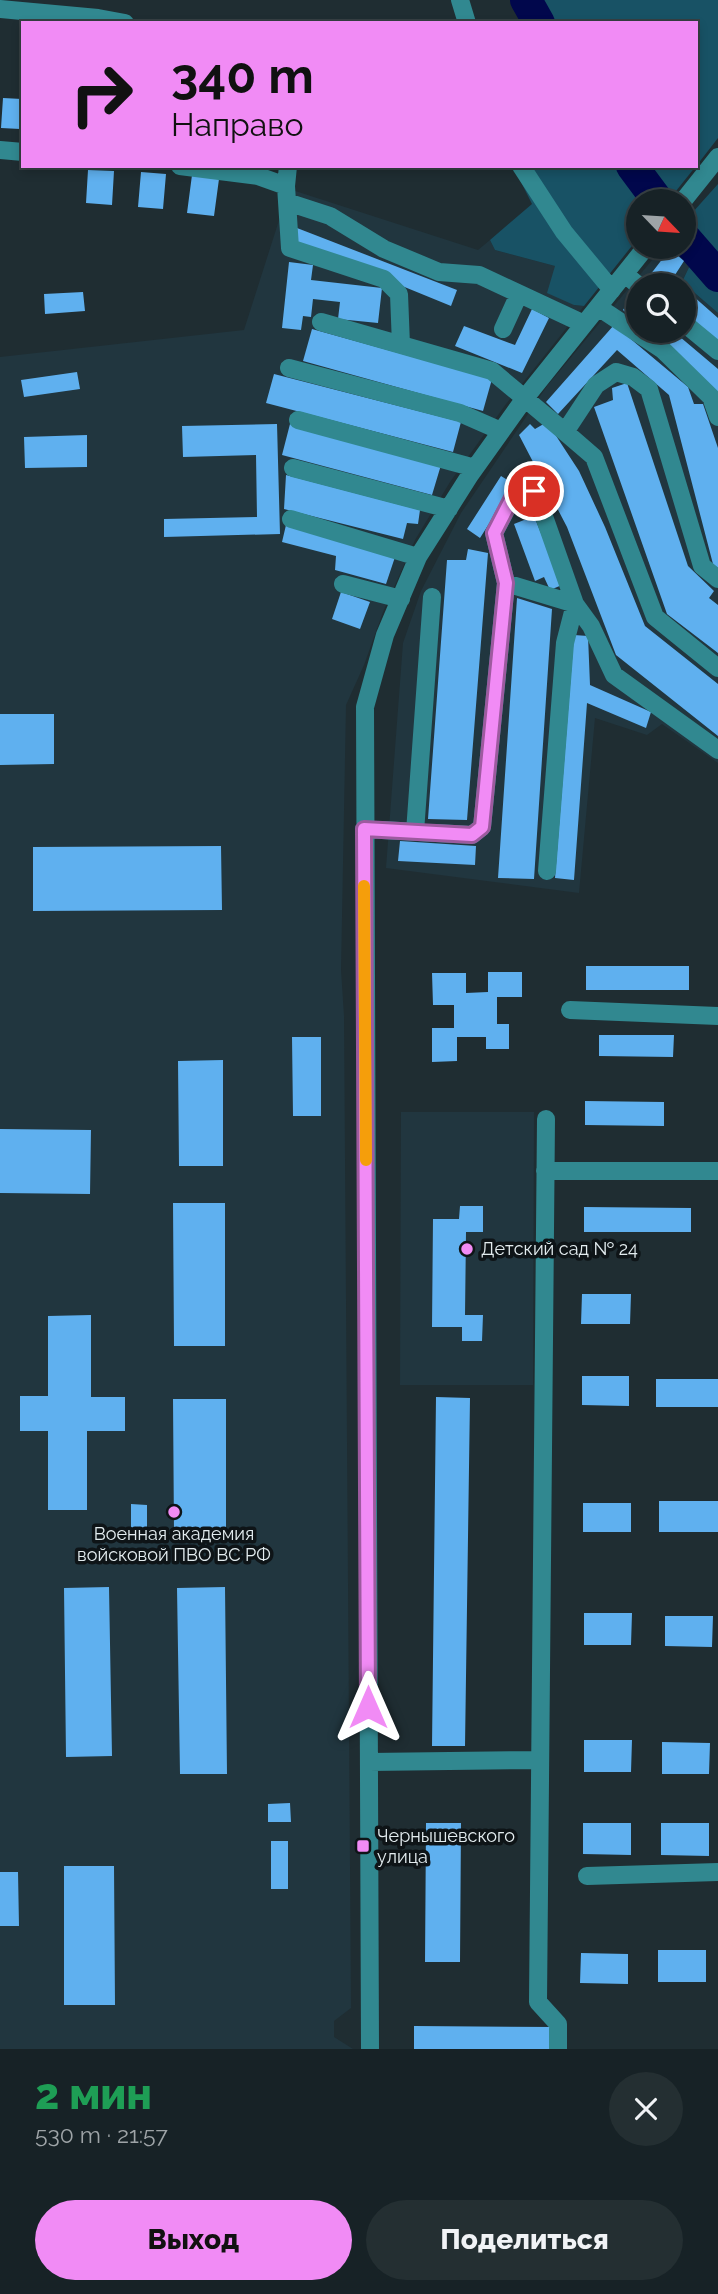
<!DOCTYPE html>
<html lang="ru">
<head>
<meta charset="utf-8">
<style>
	:root { --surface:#172226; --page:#242f32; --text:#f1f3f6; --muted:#9ea4a7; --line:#363f43; --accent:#f18bf5 }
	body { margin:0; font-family:Raleway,sans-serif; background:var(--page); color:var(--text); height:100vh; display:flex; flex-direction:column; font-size:26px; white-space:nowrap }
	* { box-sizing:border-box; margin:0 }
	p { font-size:23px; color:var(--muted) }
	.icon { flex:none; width:38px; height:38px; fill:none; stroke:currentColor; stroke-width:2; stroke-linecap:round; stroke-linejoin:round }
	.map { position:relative; height:2049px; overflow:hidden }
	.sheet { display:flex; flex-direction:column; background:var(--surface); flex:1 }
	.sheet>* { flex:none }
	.hud { position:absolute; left:21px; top:21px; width:677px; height:147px; border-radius:0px; box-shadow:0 4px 10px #0003,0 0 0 2px var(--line); background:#f18bf5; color:#111; overflow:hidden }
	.needle { width:46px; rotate:115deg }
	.tools { position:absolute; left:626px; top:189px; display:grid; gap:14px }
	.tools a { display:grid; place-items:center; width:70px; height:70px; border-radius:50%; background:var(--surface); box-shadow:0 4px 10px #0003,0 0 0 2px var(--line); font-size:35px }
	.pin { position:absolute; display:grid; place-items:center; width:60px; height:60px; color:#fff; margin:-30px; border:4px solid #fff; border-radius:50%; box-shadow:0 2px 7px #0007 }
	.me { position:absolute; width:77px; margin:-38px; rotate:0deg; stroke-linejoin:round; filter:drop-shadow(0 0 5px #0008) }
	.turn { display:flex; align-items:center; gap:24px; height:147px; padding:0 35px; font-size:32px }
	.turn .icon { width:91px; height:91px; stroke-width:2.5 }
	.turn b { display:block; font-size:49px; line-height:60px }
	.round { display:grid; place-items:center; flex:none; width:74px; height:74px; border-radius:37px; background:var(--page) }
	.summary { display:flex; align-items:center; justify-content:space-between; height:119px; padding:0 35px }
	h1 { font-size:42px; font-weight:800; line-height:52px; color:#1e9e55 }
	.button { display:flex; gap:14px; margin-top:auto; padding:14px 35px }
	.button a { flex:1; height:80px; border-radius:42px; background:var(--accent); color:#111; font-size:28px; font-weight:800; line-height:80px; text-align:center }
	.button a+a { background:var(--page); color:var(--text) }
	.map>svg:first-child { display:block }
</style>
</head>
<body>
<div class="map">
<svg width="718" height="2049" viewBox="0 0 718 2049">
	<rect width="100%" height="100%" fill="#1f2d32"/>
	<path fill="#21363f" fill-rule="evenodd" d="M289 189 478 250 490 240 495 250 555 266 574 305 584 306 506 404 450 482 415 540 383 612 364 665 346 705 341 970 344 1016 351 2008 334 2021V2037L353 2049H0V357L244 330Z
		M663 247H677L692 261 682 282 718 313V763L662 724 647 735 595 718 579 893 386 868 403 643 421 591 461 513 547 386ZM639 285H684V331H639Z
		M401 1112H534L533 1385H400Z"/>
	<path fill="#185265" d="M516 0H718V138L697 165 696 23H529Z
		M513 166H696L668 201H639V237L584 306 574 305 547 293 555 266 495 250 490 240 532 204Z
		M718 184V313L682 282 692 261 677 247H684V222Z"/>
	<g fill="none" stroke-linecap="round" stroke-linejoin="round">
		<path stroke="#01074c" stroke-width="32" d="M526 0 539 23
			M632 166 658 201
			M684 237 718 276"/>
	</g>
	<path fill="#5fb0ef" d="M3 98 22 99 20 129 1 128Z
		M88 170 114 171 112 205 86 203Z
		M141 172 166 174 163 209 138 207Z
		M192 175 219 179 214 216 187 213Z
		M297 228 457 290 451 306 292 241Z
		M670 249 684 261 673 278 681 285H655L647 279Z
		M289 262 313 265 311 280 382 288 378 323 338 319 340 302 313 299 311 317 303 316 301 330 282 328Z
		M684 288 718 318V342L684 311Z
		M83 292 85 311 45 314 44 294Z
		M632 296 639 302V324L623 310Z
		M532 309 549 318 522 373 455 346 464 326 515 345Z
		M614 325 688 387 694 404H703L718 448V568L713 564 669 395 617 350 558 414 546 402Z
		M312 329 492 379 483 411 303 361Z
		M647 331H673L718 369V396Z
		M77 372 80 389 24 397 21 380Z
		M274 374 461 422 453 452 266 403Z
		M627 383 688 566 714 591 709 598 718 605V653L667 614 594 407 613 400 612 388Z
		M547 422 579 471 605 527 645 626 718 684V736L616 655 567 527 519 435 530 424 535 429Z
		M277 424 280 534 164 537V519L257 517 256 455 183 457 182 426Z
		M290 424 441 465 432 495 282 455Z
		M87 435V467L25 468 24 437Z
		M286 475 420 510 418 524 407 523 403 539 284 509Z
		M501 476 514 484 480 538 467 529Z
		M534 516 562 585 550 590 544 577 535 581 514 524Z
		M286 525 395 557 386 584 335 570 336 556 282 542Z
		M468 549 488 553 467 820 428 819 447 560H466Z
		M341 592 370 602 360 629 332 619Z
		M517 598 552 609 534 879 498 878Z
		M574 635 588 636 590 685 651 712 646 728 587 703 574 880 555 878Z
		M0 714H54V764L0 765Z
		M400 841 476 846 475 865 398 861Z
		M221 846 222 910 33 911V847Z
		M586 966H689V990H586Z
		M488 972H522V997H497V1024H509V1049H486V1037H457V1061L432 1062V1028H454V1005H433L432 973H466V993L488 992Z
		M599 1035H674L673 1057 599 1056Z
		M292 1037H321V1116H293Z
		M223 1060V1166H179L178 1061Z
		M585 1101 664 1102V1126L585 1125Z
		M0 1129 91 1130 90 1194 0 1193Z
		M173 1203H225V1346H174Z
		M460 1206H483V1232H466L465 1315H483L482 1341H462V1327H432L433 1219H459Z
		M584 1207 691 1208V1232H584Z
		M582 1294H631L630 1324H581Z
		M91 1315V1397H125V1431H87V1510H48V1431H20V1396H48V1316Z
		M582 1376H629V1406L582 1405Z
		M656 1379H718V1407H656Z
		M436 1397 470 1398 465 1746H432Z
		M173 1399H226V1533H174Z
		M659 1501H718V1532H659Z
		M583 1503H631V1532H583Z
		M131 1504 147 1505V1539H131Z
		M109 1587 112 1756 66 1757 64 1588Z
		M225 1587 227 1774H180L177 1588Z
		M584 1613H632L631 1645H584Z
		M665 1616H713L712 1647 665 1646Z
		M584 1740H632L631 1772H584Z
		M662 1742 710 1743 709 1774H662Z
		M290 1803 291 1822H268V1804Z
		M426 1823H461L460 1962H425Z
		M583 1823H631V1855L583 1854Z
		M661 1823H709V1856L661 1855Z
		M271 1841H288V1889H271Z
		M64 1866H114L115 2005H64Z
		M0 1872H18L19 1926H0Z
		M658 1950H706V1982H658Z
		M581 1953 628 1954V1984L580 1983Z
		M414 2026 556 2027 555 2049H414Z"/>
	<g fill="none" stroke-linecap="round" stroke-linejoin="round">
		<path stroke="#318890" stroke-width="18" d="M460 0 467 23
			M0 9 98 18 125 23
			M0 150 23 152
			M180 166 258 176 286 186 288 166
			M521 166 564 232 612 290
			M286 186 290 248 384 279 399 294 401 345
			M683 201 718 157
			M287 202 330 216 384 249 439 272 479 275 584 324
			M625 274 639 286
			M598 307 663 350 711 397 718 417
			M321 322 492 371 565 432 594 457 655 617 718 668
			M684 323 718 351
			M503 329 519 294
			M289 368 460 413 501 431
			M298 420 475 468
			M565 432 596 385 616 372 633 377 649 389 702 566 718 579
			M293 468 449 509
			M291 519 418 557
			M506 583 575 604 565 643 547 871
			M343 584 401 599
			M364 829 472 835 482 827 506 583 494 533 513 497 525 484 535 491 575 604 591 626 614 675 718 750
			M415 832 432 597
			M570 1010 718 1016
			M546 1119 538 2002 558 2024V2049
			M545 1171H718
			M369 1762 540 1760
			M587 1876 718 1872
			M370 2049 365 707 385 635 418 557 470 475 525 398 646 247"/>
	</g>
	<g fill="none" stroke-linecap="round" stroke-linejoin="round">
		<defs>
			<path id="route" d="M368 1707 364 829 472 835 482 827 506 583 494 533 513 496 525 484 534 491"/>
		</defs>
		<use href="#route" stroke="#9d5a9f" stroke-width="18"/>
		<use href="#route" stroke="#f18bf5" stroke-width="12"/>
		<path stroke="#f59e0b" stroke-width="12" d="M364 886 366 1160"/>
	</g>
	<g fill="#f18bf5" stroke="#0e1417" stroke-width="2.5">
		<circle cx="467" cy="1249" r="7"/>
		<circle cx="174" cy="1512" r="7"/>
		<rect x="356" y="1839" width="14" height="14" rx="3.5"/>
	</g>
	<g text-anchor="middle" stroke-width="7" stroke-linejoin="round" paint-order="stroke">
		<g font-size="18" fill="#e3ecef" stroke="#0e1417" text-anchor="start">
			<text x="481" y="1255">Детский сад № 24</text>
			<text x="174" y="1540" text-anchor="middle">Военная академия<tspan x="174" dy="21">войсковой ПВО ВС РФ</tspan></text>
			<text x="377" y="1842">Чернышевского<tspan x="377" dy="21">улица</tspan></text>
		</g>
	</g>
</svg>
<div class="tools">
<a><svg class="needle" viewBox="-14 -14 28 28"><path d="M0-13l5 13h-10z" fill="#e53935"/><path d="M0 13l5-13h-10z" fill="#9ea4a7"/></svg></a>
<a><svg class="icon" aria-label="search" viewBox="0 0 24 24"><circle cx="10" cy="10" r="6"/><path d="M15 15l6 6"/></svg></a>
</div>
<div class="pin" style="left:534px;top:491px;background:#d93025"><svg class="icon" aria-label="arrive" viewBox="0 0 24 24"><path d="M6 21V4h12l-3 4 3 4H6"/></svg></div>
<svg class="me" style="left:368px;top:1707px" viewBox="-20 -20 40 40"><path d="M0-17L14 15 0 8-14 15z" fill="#f18bf5" stroke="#fff" stroke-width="4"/></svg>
<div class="hud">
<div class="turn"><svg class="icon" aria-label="right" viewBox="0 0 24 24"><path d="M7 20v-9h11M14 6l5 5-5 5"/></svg><div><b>340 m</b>Направо</div></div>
</div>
</div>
<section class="sheet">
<div class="summary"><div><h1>2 мин</h1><p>530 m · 21:57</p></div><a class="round"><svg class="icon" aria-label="close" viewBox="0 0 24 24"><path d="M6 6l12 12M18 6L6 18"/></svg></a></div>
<div class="button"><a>Выход</a><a>Поделиться</a></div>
</section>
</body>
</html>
